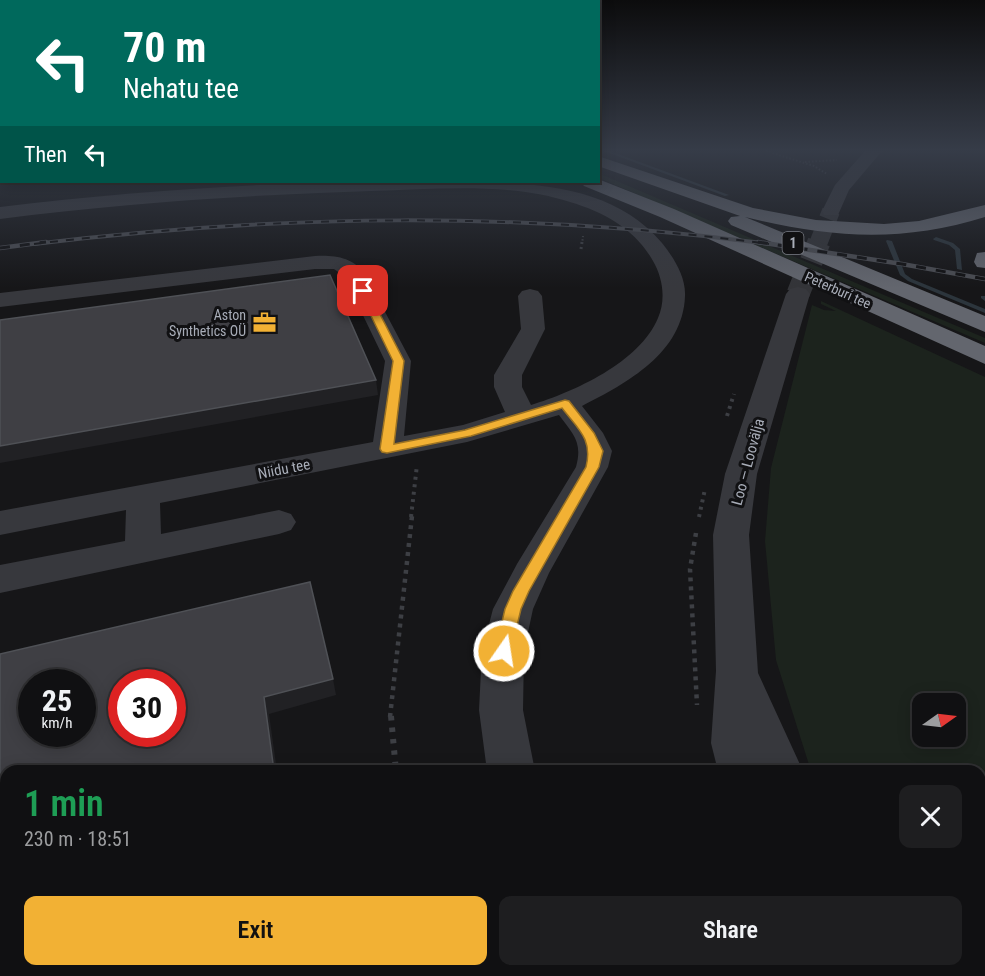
<!DOCTYPE html>
<html lang="en">
<head>
<meta charset="utf-8">
<style>
	:root { --surface:#101012; --page:#1e1e20; --text:#f1f3f6; --muted:#9c9d9f; --line:#303032; --accent:#f2b134 }
	body { margin:0; font-family:"Roboto Condensed",sans-serif; background:var(--page); color:var(--text); height:100vh; display:flex; flex-direction:column; font-size:22px; white-space:nowrap }
	* { box-sizing:border-box; margin:0 }
	p { font-size:20px; color:var(--muted) }
	.icon { flex:none; width:33px; height:33px; fill:none; stroke:currentColor; stroke-width:2; stroke-linecap:round; stroke-linejoin:round }
	.map { position:relative; flex:1; overflow:hidden }
	.drawer { position:absolute; left:0px; top:765px; width:986px; height:212px; display:flex; flex-direction:column; background:var(--surface); border-radius:18px 18px 0 0; box-shadow:0 3px 15px #0003,0 0 0 2px var(--line) }
	.drawer>* { flex:none }
	.hud { position:absolute; left:0px; top:0px; width:600px; height:183px; box-shadow:0 3px 15px #0003,0 0 0 2px var(--line); background:#00695c; color:#fff; overflow:hidden }
	.needle { width:39px; rotate:76deg }
	.controls { position:absolute; left:912px; top:693px; display:grid; gap:12px }
	.controls a { display:grid; place-items:center; width:54px; height:54px; border-radius:12px; background:var(--surface); box-shadow:0 3px 15px #0003,0 0 0 2px var(--line); font-size:30px }
	.speed { position:absolute; left:18px; top:669px; display:flex; gap:12px; font-size:30px; font-weight:700; text-align:center }
	.speed>* { display:grid; place-content:center; width:78px; height:78px; border-radius:50%; background:var(--surface); box-shadow:0 3px 15px #0003,0 0 0 2px var(--line); line-height:1 }
	.speed small { font-size:15px; font-weight:400 }
	.speed .limit { border:9px solid #d22; background:#fff; color:#111 }
	.pin { position:absolute; display:grid; place-items:center; width:51px; height:51px; color:#fff; margin:-26px; border-radius:12px; box-shadow:0 3px 9px #0006 }
	.me { position:absolute; width:66px; margin:-33px; rotate:13deg; stroke-linejoin:round; filter:drop-shadow(0 0 4px #0008) }
	.turn { display:flex; align-items:center; gap:21px; height:126px; padding:0 24px; font-size:27px }
	.turn .icon { width:78px; height:78px; stroke-width:2.5 }
	.turn b { display:block; font-size:42px; line-height:51px }
	.then { display:flex; align-items:center; height:57px; padding:0 24px; background:#0003; gap:12px; font-size:22px }
	.round { display:grid; place-items:center; flex:none; width:63px; height:63px; border-radius:12px; background:var(--page) }
	.overview { display:flex; align-items:center; justify-content:space-between; height:102px; padding:0 24px }
	h1 { font-size:36px; font-weight:600; line-height:45px; color:#1e9e55 }
	.button { display:flex; gap:12px; margin-top:auto; padding:12px 24px }
	.button a { flex:1; height:69px; border-radius:12px; background:var(--accent); color:#111; font-size:24px; font-weight:600; line-height:69px; text-align:center }
	.button a+a { background:var(--page); color:var(--text) }
	.map>svg:first-child { display:block }
</style>
</head>
<body>
<div class="map">
<svg width="985" height="976" viewBox="0 0 985 976">
	<rect width="100%" height="100%" fill="#161618"/>
	<path fill="#1c231d" fill-rule="evenodd" d="M598 173 985 338V343L599 178Z
		M821 301 985 377V976H960L953 971 980 970V771H811L776 660 765 541 771 468 812 305 824 310 836 311 821 304ZM922 704H956V736H922Z
		M699 971H772L773 976H697Z"/>
	<g fill="none" stroke-linecap="round" stroke-linejoin="round">
		<path fill="#2c353c" fill-rule="evenodd" d="M604 151H610L729 195 725 196Z
			M936 237 953 243 960 249 962 270 957 269 955 250 949 245 934 240 933 239Z
			M887 240 892 241 905 274 912 279 985 309V313L908 281 900 275 886 241Z
			M981 296H985V301L981 298Z"/>
		<path stroke="#333438" stroke-width="18" stroke-dasharray="18 9" stroke-linecap="butt" d="M818 244 831 211"/>
		<path stroke="#333438" stroke-width="23" stroke-dasharray="23 12" stroke-linecap="butt" d="M798 294 819 242"/>
		<path stroke="#3d3f44" stroke-width="2" stroke-dasharray="1.5 2" stroke-linecap="butt" d="M766 151 814 166 827 174
			M805 162 837 160
			M582 244 583 236"/>
		<path stroke="#3d3f44" stroke-width="3" stroke-dasharray="2 3" stroke-linecap="butt" d="M581 249 582 242"/>
		<path stroke="#3d3f44" stroke-width="4" stroke-dasharray="3 4.5" stroke-linecap="butt" d="M727 416 734 394
			M411 517 417 465
			M699 517 705 489"/>
		<path stroke="#3d3f44" stroke-width="4.5" stroke-dasharray="4 5" stroke-linecap="butt" d="M696 533 690 569 697 705
			M390 717 412 516"/>
		<path stroke="#3d3f44" stroke-width="6" stroke-dasharray="4.5 7" stroke-linecap="butt" d="M391 716 396 771
			M422 970 423 976
			M681 976 683 970"/>
		<path fill="#37383d" fill-rule="evenodd" d="M865 151H882L849 190 838 215H824L822 211 835 185Z
			M342 182C379 182 415 182 451 182 525 182 611 182 662 243 674 258 686 277 685 296 683 353 627 383 582 406L603 433 612 451 608 467 549 573 533 609 524 651 523 710 535 771H487L479 710 482 651 493 609 517 564 576 467C583 442 573 434 559 415L467 442 160 503 161 534 279 510 291 514 296 522 291 530 279 534 0 593V565L125 541 126 510 0 535V511L373 442 385 361 344 276 334 269H315L0 307V293L315 256C334 255 353 257 365 274L411 361 404 436 463 425 505 412 494 387V375L521 329 518 296 522 291 530 289 538 291 542 296 545 329 522 375V387L531 405C574 392 640 362 658 318 666 300 663 278 653 261 636 230 604 212 570 202 507 182 437 189 371 191 247 195 123 203 0 219V207C114 193 228 185 342 182Z
			M798 287 806 289 810 294 757 474 749 535 758 673 803 771H718L711 743 716 671 713 535 725 474 786 294 790 289Z
			M578 970H638L640 976H581Z
			M774 970H832L834 976H776Z
			M851 970H910L912 976H854Z"/>
		<path fill="#63666e" fill-rule="evenodd" d="M598 156 753 208 816 220 884 224 919 221 985 205V217C902 243 829 238 745 217L985 316V332L731 225 728 221 731 217 740 216 598 166Z
			M598 179 674 209 985 346V364L660 217 584 186 581 182H598Z
			M985 252V268L977 267 974 262 977 253Z
			M894 970H955L957 976H897Z"/>
		<defs>
			<path id="rail-far1" d="M34 244C282 214 520 211 769 244"/>
			<path id="rail" d="M758 242 902 264 985 279
				M0 248 46 242"/>
		</defs>
		<use href="#rail-far1" stroke="#4a4c52" stroke-width="4"/>
		<use href="#rail" stroke="#4a4c52" stroke-width="4.5"/>
		<use href="#rail-far1" stroke="#111113" stroke-width="2" stroke-dasharray="8" stroke-linecap="butt"/>
		<use href="#rail" stroke="#111113" stroke-width="3" stroke-dasharray="10" stroke-linecap="butt"/>
	</g>
	<path fill="#212124" d="M376 380 378 395 0 463V446Z
		M333 679 336 695 269 714 277 771H274L264 697Z
		M6 954V970H14L0 975V956Z"/>
	<path fill="#3f3f44" stroke="#4f5156" stroke-width="1.5" fill-rule="evenodd" d="M330 275 376 380 0 446V320Z
		M310 582 333 679 264 697 274 771H6V954L0 956V654ZM32 682H82V734H32ZM122 682H172V734H122Z"/>
	<linearGradient id="sky" x2="0" y2="1"><stop stop-color="#0c0c0d"/><stop offset="0.52" stop-color="#363c48"/><stop offset="1" stop-color="#363c48" stop-opacity="0"/></linearGradient>
	<rect width="985" height="288" fill="url(#sky)"/>
	<path fill="#f2b134" stroke="#9d7322" stroke-width="1.5" d="M363 288 368 291 404 361 394 444 465 430 565 400 569 401 594 433 603 451 599 467 529 591 521 609 510 655 504 657 498 655 495 651 505 609 513 591 586 467C593 439 578 429 562 408L471 436 387 453 382 452 380 449 393 361 359 291Z"/>
	<defs>
		<symbol id="office-bare" viewBox="-9 -9 18 18"><path d="M-6-3h4V-5.5h4V-3h4V5H-6ZM-1-4.5V-3h2v-1.5ZM-6 0V1H6V0Z" fill="#f2b134" stroke="#111113" stroke-width="2.5" paint-order="stroke"/></symbol>
	</defs>
	<g fill-rule="evenodd">
		<use href="#office-bare" x="248" y="306" width="33" height="33"/>
	</g>
	<g text-anchor="middle" stroke-width="6" stroke-linejoin="round" paint-order="stroke">
		<rect fill="#111113" stroke="#7b7e86" stroke-width="1.5" x="782.5" y="232" width="21" height="22" rx="4.5"/>
		<g font-size="14" font-weight="bold" fill="#a8adb8">
			<text x="793" y="248">1</text>
		</g>
		<g font-size="14" fill="#a8adb8" stroke="#111113">
			<text transform="translate(838 290) rotate(24)" y="5">Peterburi tee</text>
		</g>
		<g font-size="14" fill="#a8adb8" stroke="#111113" text-anchor="end">
			<text x="246" y="320">Aston<tspan x="246" dy="16">Synthetics OÜ</tspan></text>
		</g>
		<g font-size="15" fill="#a8adb8" stroke="#111113">
			<text transform="translate(748 462) rotate(-75)" y="5">Loo — Loovälja</text>
			<text transform="translate(284 469) rotate(-11)" y="5">Niidu tee</text>
		</g>
	</g>
</svg>
<div class="controls">
<a><svg class="needle" viewBox="-14 -14 28 28"><path d="M0-13l5 13h-10z" fill="#e53935"/><path d="M0 13l5-13h-10z" fill="#9c9d9f"/></svg></a>
</div>
<div class="speed"><div>25<small>km/h</small></div><div class="limit">30</div></div>
<div class="pin" style="left:363px;top:291px;background:#d93025"><svg class="icon" aria-label="arrive" viewBox="0 0 24 24"><path d="M6 21V4h12l-3 4 3 4H6"/></svg></div>
<svg class="me" style="left:504px;top:651px" viewBox="-20 -20 40 40"><circle r="17" fill="#f2b134" stroke="#fff" stroke-width="3"/><path d="M0-11L8 9 0 5-8 9z" fill="#fff"/></svg>
<div class="hud">
<div class="turn"><svg class="icon" aria-label="left" viewBox="0 0 24 24"><path d="M17 20v-9H6M10 6l-5 5 5 5"/></svg><div><b>70 m</b>Nehatu tee</div></div>
<div class="then">Then<svg class="icon" aria-label="left" viewBox="0 0 24 24"><path d="M17 20v-9H6M10 6l-5 5 5 5"/></svg></div>
</div>
<section class="drawer">
<div class="overview"><div><h1>1 min</h1><p>230 m · 18:51</p></div><a class="round"><svg class="icon" aria-label="close" viewBox="0 0 24 24"><path d="M6 6l12 12M18 6L6 18"/></svg></a></div>
<div class="button"><a>Exit</a><a>Share</a></div>
</section>
</div>
</body>
</html>
